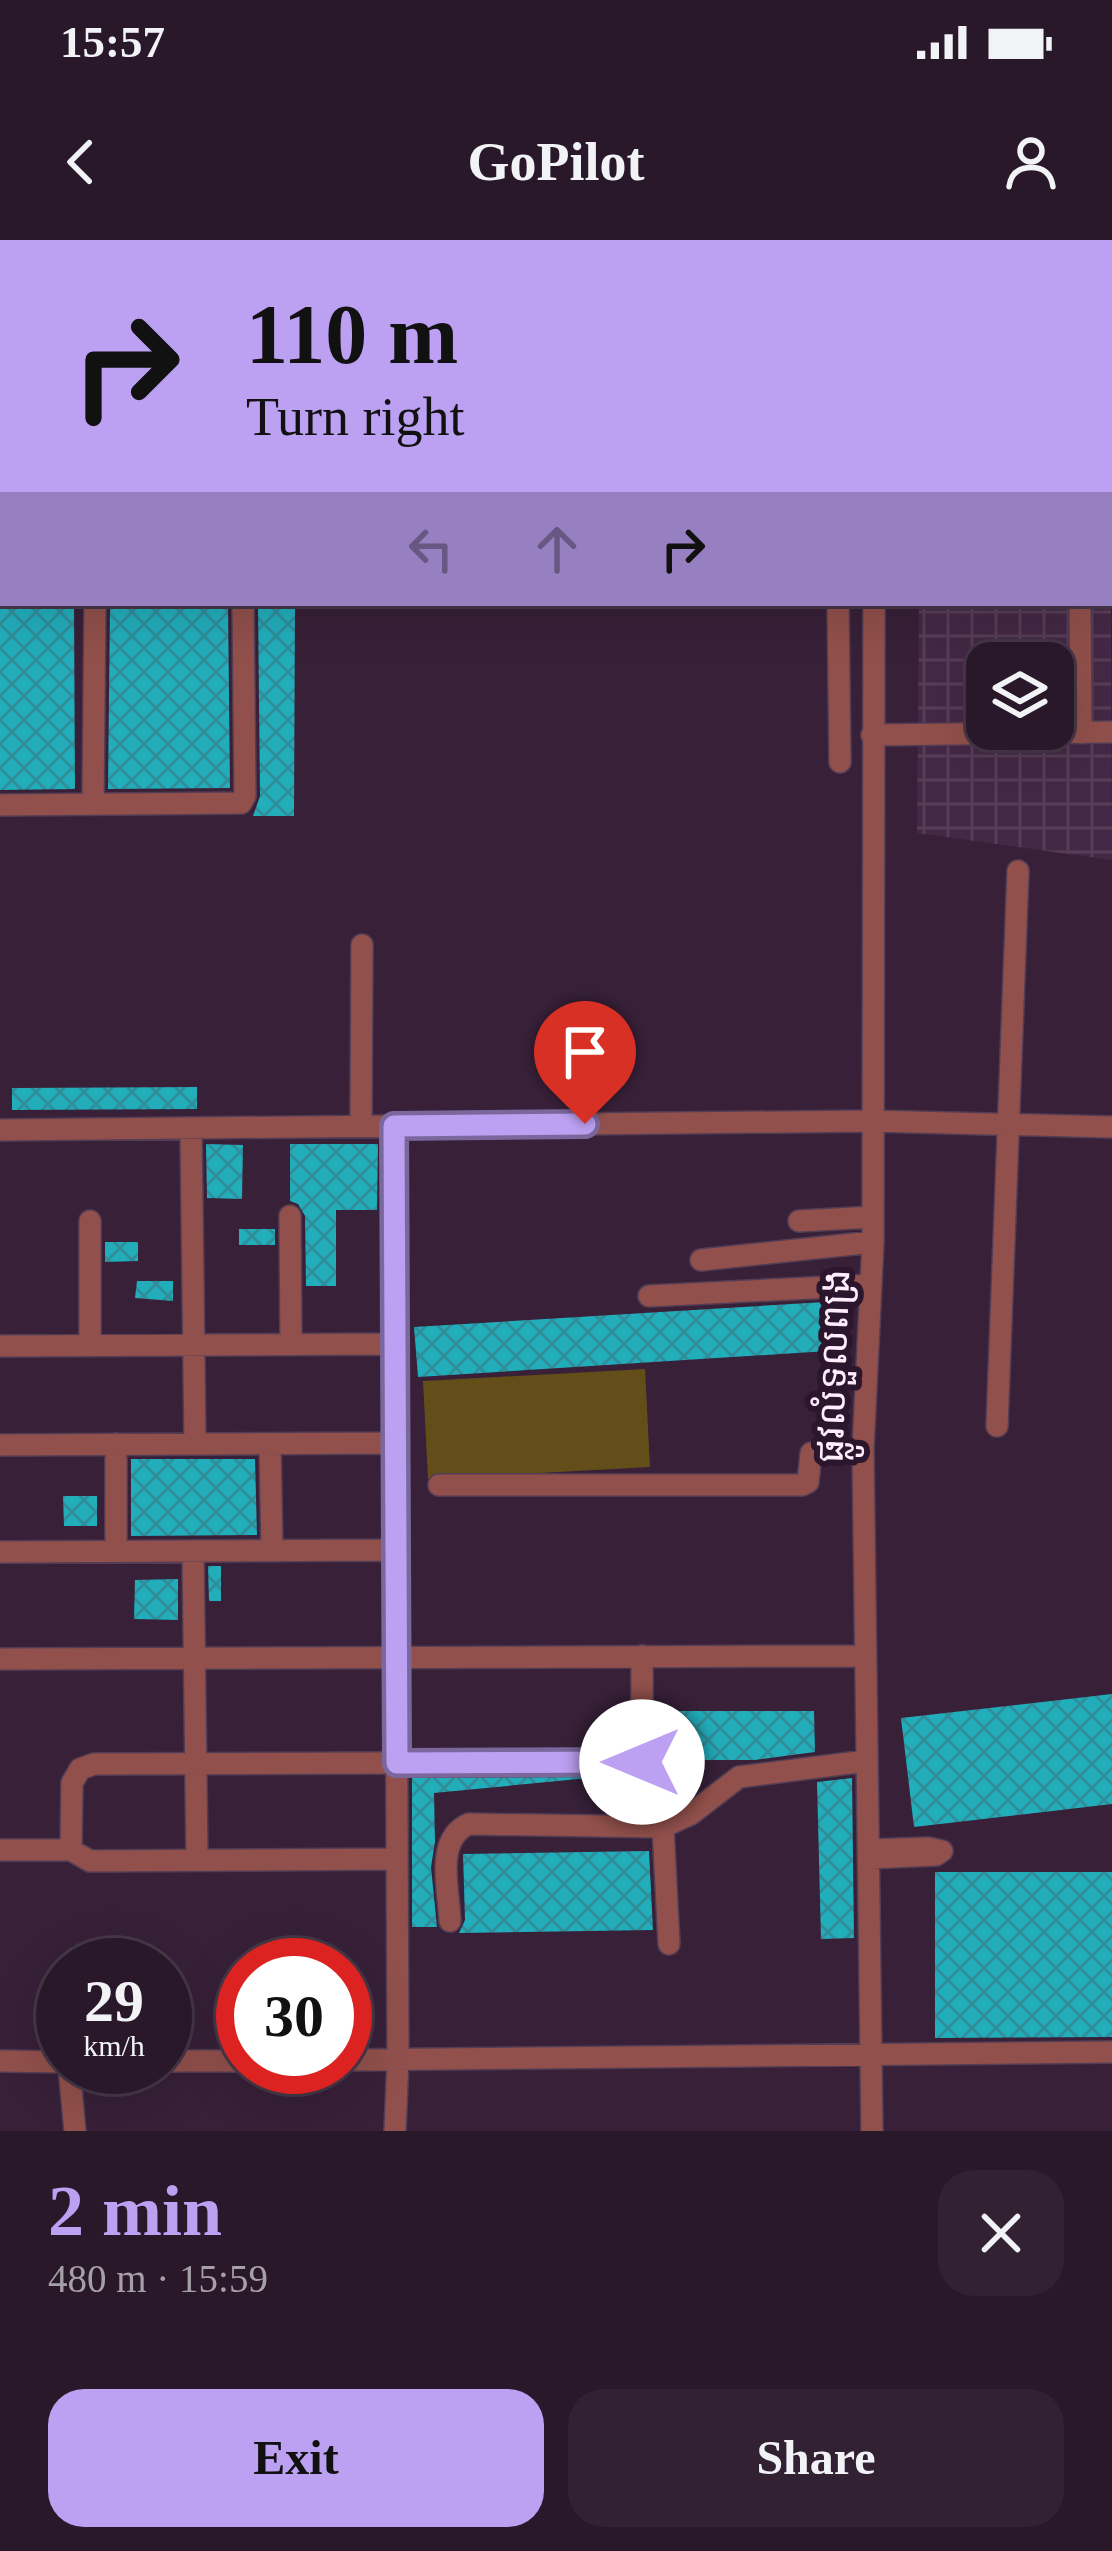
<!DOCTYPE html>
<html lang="en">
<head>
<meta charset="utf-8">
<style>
	:root { --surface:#29182a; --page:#312132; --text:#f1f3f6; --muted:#a5a0a8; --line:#453747; --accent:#bca0f2 }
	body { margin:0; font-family:"Times New Roman","Noto Sans Khmer",serif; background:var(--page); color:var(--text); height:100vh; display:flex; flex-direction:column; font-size:45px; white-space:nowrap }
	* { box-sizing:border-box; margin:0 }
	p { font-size:39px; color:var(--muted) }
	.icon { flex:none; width:66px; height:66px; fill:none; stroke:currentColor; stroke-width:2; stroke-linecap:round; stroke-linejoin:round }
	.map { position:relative; height:1891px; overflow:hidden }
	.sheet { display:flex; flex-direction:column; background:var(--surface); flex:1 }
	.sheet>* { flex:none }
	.banner { position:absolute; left:0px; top:0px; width:1113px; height:366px; box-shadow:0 12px 48px #0002,0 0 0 3px var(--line); background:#bca0f2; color:#111; overflow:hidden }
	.buttons { position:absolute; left:966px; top:402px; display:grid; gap:24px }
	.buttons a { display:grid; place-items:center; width:108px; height:108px; border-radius:24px; background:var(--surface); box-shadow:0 12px 48px #0002,0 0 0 3px var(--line); font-size:60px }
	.speed { position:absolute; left:36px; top:1698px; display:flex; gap:24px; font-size:60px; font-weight:700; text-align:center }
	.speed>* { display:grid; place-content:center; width:156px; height:156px; border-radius:50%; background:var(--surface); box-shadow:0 12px 48px #0002,0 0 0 3px var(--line); line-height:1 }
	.speed small { font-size:30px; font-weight:400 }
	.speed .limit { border:18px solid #d22; background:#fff; color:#111 }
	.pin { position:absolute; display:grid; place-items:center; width:102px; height:102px; color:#fff; margin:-123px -51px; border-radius:50% 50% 50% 0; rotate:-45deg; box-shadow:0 0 12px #0007 }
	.pin .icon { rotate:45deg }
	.me { position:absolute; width:132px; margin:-66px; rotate:270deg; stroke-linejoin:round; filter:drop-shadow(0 0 9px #0008) }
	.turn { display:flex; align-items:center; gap:42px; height:252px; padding:0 48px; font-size:54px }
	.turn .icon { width:156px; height:156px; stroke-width:2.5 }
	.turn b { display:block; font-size:84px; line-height:102px }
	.lanes { display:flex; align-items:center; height:114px; padding:0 48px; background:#0003; justify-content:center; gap:60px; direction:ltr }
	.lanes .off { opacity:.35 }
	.round { display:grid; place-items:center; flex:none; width:126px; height:126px; border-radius:36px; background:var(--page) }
	.overview { display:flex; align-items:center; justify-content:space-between; height:204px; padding:0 48px }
	h1 { font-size:72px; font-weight:800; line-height:90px; color:var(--accent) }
	.cta { display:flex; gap:24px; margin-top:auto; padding:24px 48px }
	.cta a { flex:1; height:138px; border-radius:36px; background:var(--accent); color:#111; font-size:48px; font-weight:800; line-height:138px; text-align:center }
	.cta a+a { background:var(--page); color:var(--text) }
	.status { display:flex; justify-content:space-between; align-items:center; height:84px; padding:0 60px; background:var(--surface); direction:ltr }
	.status svg { height:33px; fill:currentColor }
	header { display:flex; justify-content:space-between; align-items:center; height:156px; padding:0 48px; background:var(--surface); font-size:54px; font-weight:800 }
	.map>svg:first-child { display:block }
</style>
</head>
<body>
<div class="status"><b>15:57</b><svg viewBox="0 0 49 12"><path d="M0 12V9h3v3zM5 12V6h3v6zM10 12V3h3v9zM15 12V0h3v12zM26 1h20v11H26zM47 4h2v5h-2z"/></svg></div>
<header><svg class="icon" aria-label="back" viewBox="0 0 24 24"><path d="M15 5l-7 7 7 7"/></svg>GoPilot<svg class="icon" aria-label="person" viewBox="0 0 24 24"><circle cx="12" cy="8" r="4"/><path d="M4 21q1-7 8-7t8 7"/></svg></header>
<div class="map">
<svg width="1112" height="1891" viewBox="0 0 1112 1891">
	<defs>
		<pattern id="industrial-grid" width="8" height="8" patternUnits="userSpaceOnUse" patternTransform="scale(3)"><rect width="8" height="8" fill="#442845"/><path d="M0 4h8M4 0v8" fill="none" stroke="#573d58"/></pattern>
		<pattern id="building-cross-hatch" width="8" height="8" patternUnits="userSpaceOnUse" patternTransform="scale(3)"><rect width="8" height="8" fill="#22adbb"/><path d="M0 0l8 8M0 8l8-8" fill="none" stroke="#2f8e9a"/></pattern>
	</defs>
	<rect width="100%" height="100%" fill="#372038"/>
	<path fill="url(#industrial-grid)" fill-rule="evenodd" d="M1110 115 1112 620 917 593 919 363H1110ZM987 423H1053V489H987Z"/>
	<path fill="#634d19" d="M645 1129 650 1227 428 1239 423 1141Z"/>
	<path fill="url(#building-cross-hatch)" d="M0 363H74L75 549 0 550Z
		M110 363H228L230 548 108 549Z
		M258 363H295L294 576H253L260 556Z
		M197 847V869L12 870V848Z
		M206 904 243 905 242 959 207 958Z
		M290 904H378L377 970H336V1046H306L305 976 298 964 290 961Z
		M239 989H275V1005H239Z
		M105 1002H138V1021L105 1022Z
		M137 1041H173V1061L135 1058Z
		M825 1062 828 1111 418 1137 414 1087Z
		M131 1219H255L257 1295 131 1296Z
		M63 1256H97V1286H64Z
		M208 1326H221V1361H209Z
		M178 1339V1380L134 1379 135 1340Z
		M1112 1454V1564L914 1587 901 1478Z
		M657 1471H814L815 1512 755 1520H657Z
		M599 1537 434 1553 435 1602 431 1627 437 1687H412V1538Z
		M852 1538 854 1698 821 1699 817 1542Z
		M649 1611 653 1690 459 1693 465 1680 463 1614Z
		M935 1632H1112V1797L935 1798Z"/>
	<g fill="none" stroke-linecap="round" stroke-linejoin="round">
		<defs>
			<path id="minor" d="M0 0H13
				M88 0V3
				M296 0 297 3
				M325 0V3
				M619 0 620 3
				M692 0V3
				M243 3V0
				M880 3V0
				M1110 135H1112
				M0 265H3
				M0 297H3
				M838 363 840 522
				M1080 363 1081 493
				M872 495 1112 492
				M93 564 95 363
				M0 565 241 563 245 556 243 363
				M361 886 362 705
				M394 886 398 1819 395 1891
				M191 889 195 1204
				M0 890 872 881 1112 887
				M290 976 291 1105
				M90 981V1106
				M799 981 873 977
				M701 1020 873 1002
				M649 1056 870 1045
				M0 1106 394 1104
				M997 1186 1018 631
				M116 1204V1311
				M270 1204 272 1311
				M0 1205 395 1203
				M439 1245H802L808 1242 811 1213 863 1209
				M193 1311 197 1620
				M0 1312 395 1310
				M0 1419 865 1416
				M663 1587 669 1704
				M0 1610H71L90 1621 397 1619
				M71 1610 72 1543 80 1529 94 1524 642 1522V1416
				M869 1610 928 1608 942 1611 936 1615 870 1618
				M450 1681C449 1650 434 1599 469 1584L663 1587 691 1574 739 1537 866 1521
				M345 1820 1112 1812
				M0 1821 63 1822
				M165 1821H243
				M69 1827 75 1891
				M872 1891 863 1209 873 1002 874 363"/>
		</defs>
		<use href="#minor" stroke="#533d54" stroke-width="24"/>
		<use href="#minor" stroke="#91504b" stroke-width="21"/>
	</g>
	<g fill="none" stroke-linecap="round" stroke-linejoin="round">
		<defs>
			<path id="route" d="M585 884 394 886 397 1523 642 1522"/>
		</defs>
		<use href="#route" stroke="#7a689d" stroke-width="30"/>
		<use href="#route" stroke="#bca0f2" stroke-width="21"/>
	</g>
	<g text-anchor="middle" stroke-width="12" stroke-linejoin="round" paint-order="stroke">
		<g font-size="39" fill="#fdedfd" stroke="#2c162d">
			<text transform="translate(832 1126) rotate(-88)" y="14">ផ្លូវលំទួលពង្រ</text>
		</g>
	</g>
</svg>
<div class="buttons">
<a><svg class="icon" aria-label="layers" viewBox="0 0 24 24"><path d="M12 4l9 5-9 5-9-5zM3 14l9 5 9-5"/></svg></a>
</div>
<div class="speed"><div>29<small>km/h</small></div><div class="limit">30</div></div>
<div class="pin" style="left:585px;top:884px;background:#d93025"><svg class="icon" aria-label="arrive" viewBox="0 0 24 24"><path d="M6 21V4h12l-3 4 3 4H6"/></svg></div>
<svg class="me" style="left:642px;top:1522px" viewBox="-20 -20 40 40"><circle r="19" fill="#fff"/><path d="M0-13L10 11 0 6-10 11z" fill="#bca0f2"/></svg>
<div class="banner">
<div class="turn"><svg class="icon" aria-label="right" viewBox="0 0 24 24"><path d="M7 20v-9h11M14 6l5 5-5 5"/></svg><div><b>110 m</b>Turn right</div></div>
<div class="lanes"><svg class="icon off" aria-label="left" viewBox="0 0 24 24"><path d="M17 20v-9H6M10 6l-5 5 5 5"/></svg><svg class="icon off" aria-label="ahead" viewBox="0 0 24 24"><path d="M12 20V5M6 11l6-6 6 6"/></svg><svg class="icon" aria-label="right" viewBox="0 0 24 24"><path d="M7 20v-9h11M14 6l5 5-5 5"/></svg></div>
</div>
</div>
<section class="sheet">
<div class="overview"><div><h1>2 min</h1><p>480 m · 15:59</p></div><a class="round"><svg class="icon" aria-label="close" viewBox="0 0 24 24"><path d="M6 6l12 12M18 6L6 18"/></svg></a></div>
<div class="cta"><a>Exit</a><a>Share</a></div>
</section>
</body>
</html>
